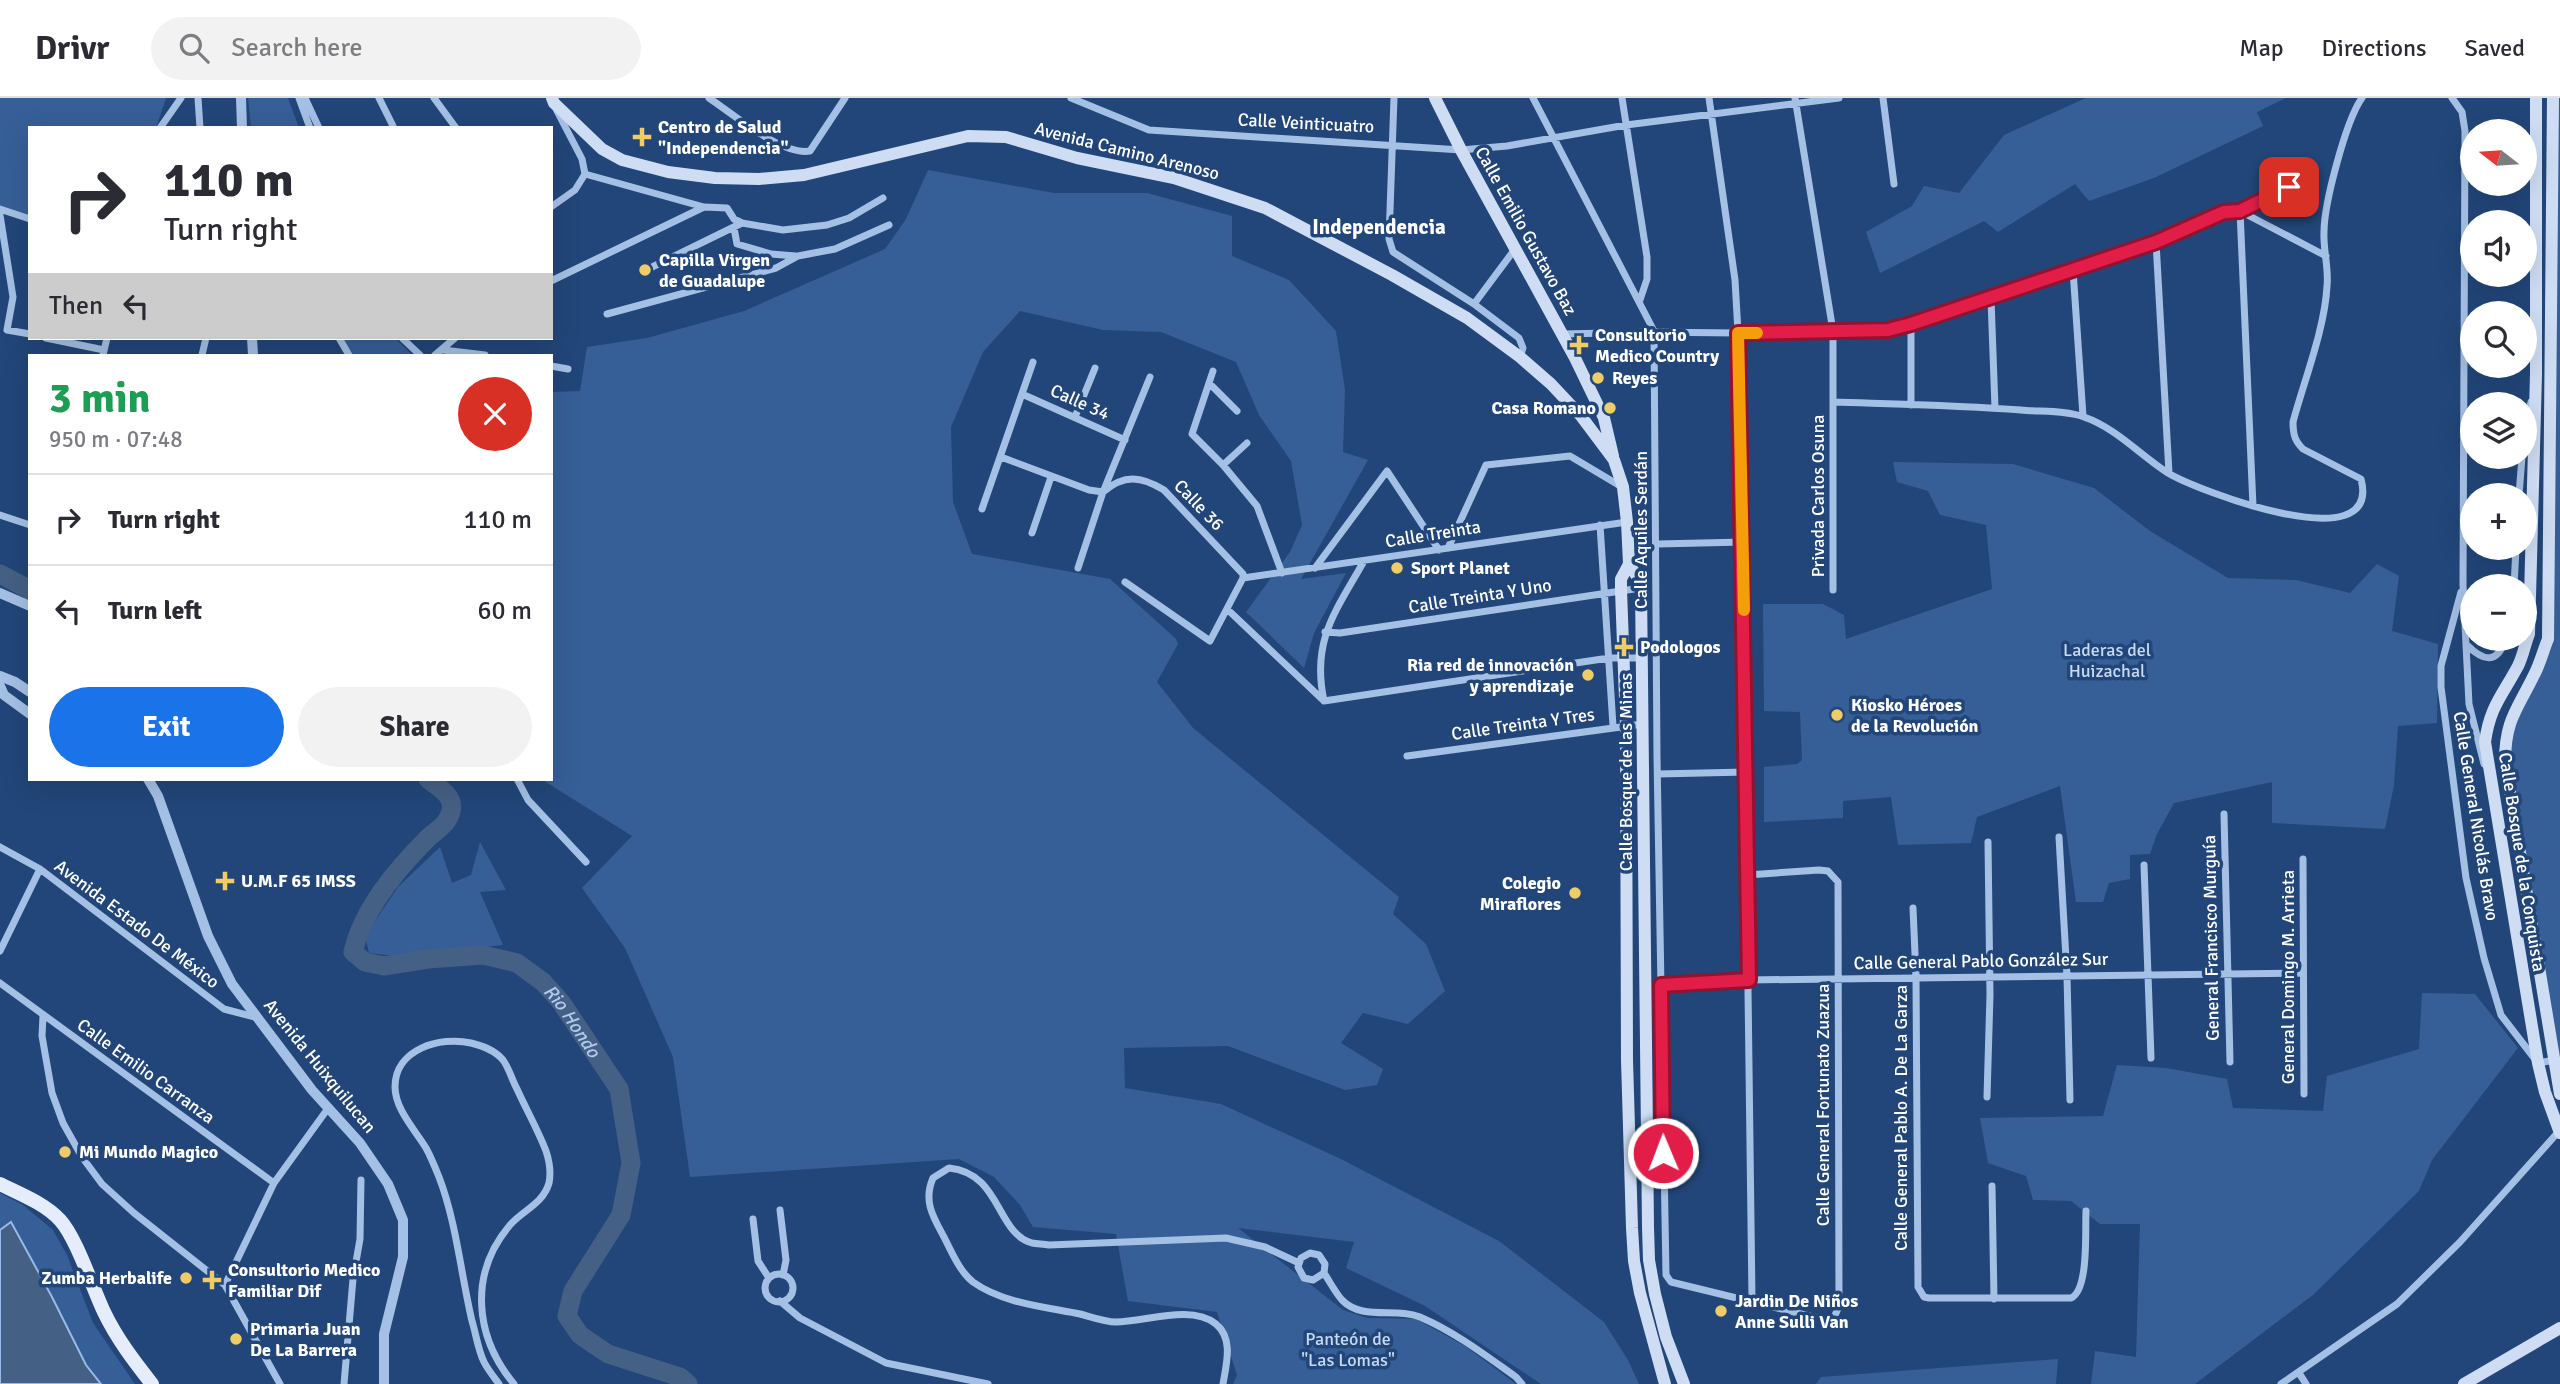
<!DOCTYPE html>
<html lang="en">
<head>
<meta charset="utf-8">
<style>
	:root { --surface:#fff; --page:#f2f2f3; --text:#2b2b33; --muted:#7c7c81; --line:#e1e1e2; --accent:#1a73e8 }
	body { margin:0; font-family:Signika,sans-serif; background:var(--page); color:var(--text); height:100vh; display:flex; flex-direction:column; font-size:26px; white-space:nowrap }
	* { box-sizing:border-box; margin:0 }
	p { font-size:23px; color:var(--muted) }
	.icon { flex:none; width:38px; height:38px; fill:none; stroke:currentColor; stroke-width:2; stroke-linecap:round; stroke-linejoin:round }
	.map { position:relative; flex:1; overflow:hidden }
	.drawer { position:absolute; left:28px; top:256px; width:525px; height:427px; display:flex; flex-direction:column; background:var(--surface); border-radius:0px; box-shadow:0 7px 28px #0002 }
	.drawer>* { flex:none }
	.hud { position:absolute; left:28px; top:28px; width:525px; height:214px; border-radius:0px; box-shadow:0 7px 28px #0002; background:#fff; color:var(--text); overflow:hidden }
	.needle { width:46px; rotate:287deg }
	.tools { position:absolute; left:2460px; top:21px; display:grid; gap:14px }
	.tools a { display:grid; place-items:center; width:77px; height:77px; border-radius:50%; background:var(--surface); box-shadow:0 7px 28px #0002; font-size:35px }
	.pin { position:absolute; display:grid; place-items:center; width:60px; height:60px; color:#fff; margin:-30px; border-radius:14px; box-shadow:0 4px 10px #0006 }
	.me { position:absolute; width:77px; margin:-38px; rotate:359deg; stroke-linejoin:round; filter:drop-shadow(0 0 5px #0008) }
	.turn { display:flex; align-items:center; gap:24px; height:147px; padding:0 21px; font-size:32px }
	.turn .icon { width:91px; height:91px; stroke-width:2.5 }
	.turn b { display:block; font-size:49px; line-height:60px }
	.then { display:flex; align-items:center; height:66px; padding:0 21px; background:#0003; gap:14px; font-size:26px }
	.round { display:grid; place-items:center; flex:none; width:74px; height:74px; border-radius:37px; background:var(--page) }
	.headline { display:flex; align-items:center; justify-content:space-between; height:119px; padding:0 21px }
	h1 { font-size:42px; font-weight:700; line-height:52px; color:#1e9e55 }
	.cta { display:flex; gap:14px; margin-top:auto; padding:14px 21px }
	.cta a { flex:1; height:80px; border-radius:42px; background:var(--accent); color:#fff; font-size:28px; font-weight:700; line-height:80px; text-align:center }
	.cta a+a { background:var(--page); color:var(--text) }
	ul { padding:0; list-style:none }
	li { display:flex; align-items:center; gap:21px; height:91px; padding:0 21px; border-top:2px solid var(--line) }
	li div { flex:1 }
	li b { display:block; font-size:26px }
	li em { font-style:normal }
	header { display:flex; align-items:center; gap:42px; box-sizing:border-box; height:98px; padding:0 35px; background:var(--surface); border-bottom:2px solid var(--line) }
	header strong { font-size:33px }
	nav { display:flex; gap:38px; margin-inline-start:auto; font-size:24px }
	.search { width:490px; height:63px; background:var(--page); display:flex; align-items:center; gap:18px; box-sizing:border-box; padding:0 24px; border-radius:38px; color:var(--muted); font-size:26px }
	.map>svg:first-child { display:block }
</style>
</head>
<body>
<header>
<strong>Drivr</strong>
<div class="search"><svg class="icon" aria-label="search" viewBox="0 0 24 24"><circle cx="10" cy="10" r="6"/><path d="M15 15l6 6"/></svg>Search here</div>
<nav><a>Map</a><a>Directions</a><a>Saved</a></nav>
</header>
<div class="map">
<svg width="2560" height="1286" viewBox="0 0 2560 1286">
	<rect width="100%" height="100%" fill="#224679"/>
	<path fill="#365f97" d="M0 0H166L156 30H30V119L0 110Z
		M248 0H288L299 30H251Z
		M2086 0H2286L2257 14 2263 28 2154 80 2089 103 2075 86 1998 134 1984 123 1880 175 1866 134 1912 108 1924 88 1959 95 2004 37Z
		M2553 0H2560V960L2505 645 2548 541Z
		M928 72 1054 95H1147L1232 118V158L1289 182 1336 233 1345 292 1343 354 1368 362 1301 481 1346 475 1314 535 1304 570 1246 514 1290 454 1302 427 1291 363 1259 317 1236 264 1161 234 1103 232 1020 213 983 254 951 329 953 404 972 456 1110 481 1176 541 1178 546 1157 584 1193 630 1399 799 1393 816 1426 846 1445 893 1408 926 1363 915 1341 945 1383 971 1377 987 1345 992 1228 948 1124 950 1125 990 1221 1006 1341 1061 1499 1143 1604 1224 1628 1262 1639 1286H1541L1425 1208 1346 1170 1354 1144 1238 1130 1343 1212 1367 1220 1416 1221 1465 1248 1516 1286H1233L1237 1277 1217 1214 1128 1203 1116 1136 1033 1129 1020 1107 994 1079 959 1061 690 1079 673 959 625 850 582 790 632 738 541 681H551V294L580 293 587 249 647 240 744 213 885 151 906 121Z
		M342 240H395L412 257H354Z
		M1893 364 2013 366 2094 390 2150 433 2228 480 2296 482 2350 495 2377 466 2399 478 2392 533 2438 546 2437 625 2398 628 2394 687 2385 731 2272 725V684L2174 705 2157 736 2150 756 2130 757V781L2109 785 2103 804H2076L2060 688 1977 719 1971 745 1898 747 1891 699 1843 703V720L1764 724V669L1797 666 1802 662 1800 614 1764 613 1763 506H1823L1844 517 1846 541 1992 491 1986 427 1940 417 1928 393 1897 384Z
		M480 744 506 792 480 794 503 847 394 858 369 855 365 838 398 789 440 749 452 785 471 777Z
		M2422 895 2475 896 2518 950 2432 1062 2419 1093 2313 1197 2195 1286H2091L2095 1253 2136 1259 2140 1126H2100L2071 1103 2033 1102 2026 1078 1988 1065 1980 1020 2103 1018 2117 967 2166 970 2227 981 2233 1010 2323 1013 2327 978 2419 951Z
		M0 1095 23 1107 53 1132 67 1157 93 1225 135 1286H0Z
		M2058 1261 2056 1286H1816L1821 1279Z"/>
	<path fill="#456085" stroke="#98bae6" stroke-width="2" d="M11 1124 52 1199 86 1267 101 1286H0V1132Z"/>
	<g fill="none" stroke-linecap="round" stroke-linejoin="round">
		<g stroke="#456085" stroke-width="19">
			<path d="M0 476 30 492"/>
			<path id="s1" d="M428 681C438 689 455 698 451 713 448 727 436 732 427 741 396 772 363 811 353 854L365 864 384 868 428 861 483 857 517 865 543 884 561 904 619 991 631 1065 621 1117 573 1193 567 1218 580 1237 608 1256 680 1279 688 1286"/>
		</g>
		<path stroke="#a4c0e4" stroke-width="7" d="M198 0 200 30
			M299 0 310 30
			M305 0 319 30
			M379 0 394 30
			M434 0 456 30
			M709 0C733 16 782 58 810 53L845 0
			M1071 0 1149 32 1461 52 1507 48 1626 27 1839 0
			M1394 0 1389 141 1393 154 1474 206 1519 240 1523 250 1520 259
			M1533 0 1654 233 1657 659 1666 1177 1671 1184 1826 1222C1836 1220 1837 1214 1839 1205L1838 784 1828 773 1819 772 1747 777
			M1622 0 1647 159V181L1640 202
			M1709 0 1735 182 1740 269 1752 1202
			M1795 0 1833 233V492
			M1883 0 1894 86
			M2452 0 2462 14 2465 33 2463 487 2469 606 2484 666
			M557 13 582 61 585 76 704 109
			M160 30 181 0
			M551 109 575 92 585 76
			M0 111 30 121
			M0 117 13 199 7 232 30 236
			M734 130 737 146 771 156 796 158
			M2156 144 2169 375
			M648 171 742 125 783 132 827 127 849 120 883 100
			M2073 172 2083 318
			M551 183 704 109 727 110 734 121 742 125
			M1991 201 1995 310
			M1474 206 1515 151
			M607 216 776 170 798 158 835 151 889 127
			M1911 226V307
			M1641 234 1738 235 1888 232 1991 201 2156 144 2224 114 2240 113 2289 89
			M1562 236 1609 235
			M46 240 104 252
			M339 240 349 257
			M402 240 420 257
			M443 252 485 257
			M103 257 107 240
			M202 257 206 240
			M435 257 455 240
			M551 268 568 271
			M1213 273 1192 336 1223 367 1257 408 1282 475
			M1209 285 1237 313
			M1022 296 1125 342
			M1834 304C1896 306 1959 307 2021 312 2040 314 2065 312 2084 319 2116 330 2140 357 2168 375 2196 392 2383 464 2361 381L2303 351C2295 343 2293 337 2293 324 2304 283 2325 230 2327 188 2329 170 2323 152 2324 134 2324 106 2346 22 2362 0
			M1075 319 1095 270
			M2525 333 2531 304
			M1001 359 1089 392 1103 394C1124 376 1141 378 1164 392L1243 476V480
			M1223 367 1247 345
			M2519 397 2522 359
			M2253 408 2240 113 2326 158
			M982 411 1033 264
			M0 417 30 427
			M1600 427 1613 628
			M1032 435 1051 379
			M1658 446 1744 444
			M1448 450 1486 367 1570 358 1622 389
			M1078 470 1103 394 1150 279
			M1315 470 1387 373 1439 452
			M1243 480 1627 424
			M1125 484 1210 543 1243 480
			M2514 488 2516 450
			M2461 494 2441 568V589L2466 780 2484 860 2501 917 2538 965 2555 962
			M1227 511 1323 602
			M1325 534 1340 535 1641 490
			M2467 547C2484 564 2497 566 2506 541
			M1324 603 1609 560H1642
			M1324 603C1311 542 1336 513 1364 463
			M1407 658 1643 626
			M1658 676 1746 674
			M517 681 528 702 586 764
			M2224 716 2230 964
			M2059 739 2067 878 2070 1002
			M0 749 40 771 224 911 258 920
			M2303 761 2304 996
			M2144 767 2151 960
			M1913 810 1916 879 1918 1189 1924 1199 1929 1200H2071C2089 1192 2085 1133 2086 1113
			M0 853 40 771
			M0 885 274 1085
			M1661 887 1749 882 2302 875
			M43 918 42 938 52 995 63 1025 82 1059 102 1086 134 1115 225 1187 280 1286
			M1987 999 1990 897 1988 744
			M1992 1088 1994 1201
			M780 1112 786 1162 783 1177
			M753 1121 758 1163 769 1180
			M1324 1175 1313 1182 1304 1180 1298 1169 1301 1160 1310 1155 1319 1157 1325 1166 1324 1175C1330 1184 1335 1194 1342 1202 1362 1223 1396 1209 1420 1219 1455 1234 1485 1257 1516 1279L1522 1286
			M765 1190a14 14 0 1 1 28 0a14 14 0 1 1-28 0Z
			M225 1187 274 1085 329 1009
			M780 1203 800 1220 886 1265 988 1286
			M2299 1275 2306 1286
			M344 1286 353 1181 360 1141 361 1082
			M499 1286C494 1279 488 1272 484 1264 478 1252 476 1236 472 1223 461 1176 456 1123 439 1079 435 1069 431 1059 426 1050 415 1032 395 1011 395 989 395 951 440 938 471 945 483 948 495 952 503 962 509 970 512 982 517 991 526 1011 538 1032 546 1053 549 1062 551 1075 549 1085 543 1106 523 1112 510 1127 469 1175 474 1238 514 1286
			M1223 1286C1226 1267 1234 1241 1216 1226 1191 1206 1145 1224 1116 1224 1105 1224 1091 1219 1080 1216 1045 1209 1002 1205 973 1184 960 1174 951 1153 944 1139 933 1119 923 1103 933 1080L949 1070C1001 1075 996 1135 1032 1145 1037 1146 1043 1146 1049 1147L1226 1140 1265 1149 1299 1165
			M2281 1286 2397 1206 2460 1144 2560 1032"/>
		<path stroke="#a4c0e4" stroke-width="10" d="M241 0 242 30
			M252 240 253 257
			M0 495 30 508
			M0 578 15 584 30 594
			M0 588 4 597 30 616
			M148 681 158 698 208 838 232 886 312 992 360 1045 388 1086 403 1122V1159L384 1236V1286"/>
		<path stroke="#ceddf4" stroke-width="12" d="M552 0 554 5 602 51 622 62 668 74 715 80 759 81 804 77 968 38 1006 39 1077 60 1174 80 1265 110 1392 177 1467 220 1520 259 1551 286 1581 318 1614 362 1623 389 1627 424 1629 466 1621 481V492L1626 628 1627 962 1632 1130 1634 1163 1640 1195 1665 1286
			M1435 0 1461 52 1574 258 1604 320 1613 358
			M2536 0V276L2529 536C2525 546 2523 558 2518 568 2502 598 2490 608 2485 644L2538 965 2545 994 2560 1035
			M2553 0 2548 541C2543 553 2540 566 2534 577 2517 612 2505 622 2505 664L2560 996
			M1629 466 1638 480 1641 490 1648 1129 1649 1162 1655 1196 1666 1239 1684 1286
			M2464 1286 2560 1230"/>
		<path stroke="#e5edfc" stroke-width="14" d="M0 1086C20 1096 44 1105 60 1122 76 1139 93 1191 104 1214 117 1241 134 1263 152 1286"/>
	</g>
	<g fill="none" stroke-linecap="round" stroke-linejoin="round">
		<defs>
			<path id="route" d="M1663 1055 1661 887 1749 882 1738 235 1888 232 1911 226 2156 144 2224 114 2240 113 2289 89"/>
		</defs>
		<use href="#route" stroke="#92132f" stroke-width="18"/>
		<use href="#route" stroke="#e11d48" stroke-width="12"/>
		<path stroke="#f59e0b" stroke-width="12" d="M1744 512 1738 235H1757"/>
	</g>
	<g fill="#f0cc67" stroke="#224679" stroke-width="2.5">
		<path d="M638.5 28.5h7v7h7v7h-7v7h-7v-7h-7v-7h7z"/>
		<circle cx="645" cy="172" r="7"/>
		<path d="M1575.5 236.5h7v7h7v7h-7v7h-7v-7h-7v-7h7z"/>
		<circle cx="1598" cy="280" r="7"/>
		<circle cx="1610" cy="310" r="7"/>
		<circle cx="1397" cy="470" r="7"/>
		<path d="M1620.5 538.5h7v7h7v7h-7v7h-7v-7h-7v-7h7z"/>
		<circle cx="1588" cy="577" r="7"/>
		<circle cx="1837" cy="617" r="7"/>
		<path d="M221.5 772.5h7v7h7v7h-7v7h-7v-7h-7v-7h7z"/>
		<circle cx="1575" cy="795" r="7"/>
		<circle cx="65" cy="1054" r="7"/>
		<circle cx="186" cy="1180" r="7"/>
		<path d="M208.5 1171.5h7v7h7v7h-7v7h-7v-7h-7v-7h7z"/>
		<circle cx="1721" cy="1213" r="7"/>
		<circle cx="236" cy="1241" r="7"/>
	</g>
	<g text-anchor="middle" stroke-width="7" stroke-linejoin="round" paint-order="stroke">
		<g font-size="18" fill="#fff" stroke="#224679">
			<text transform="translate(1306 25) rotate(3)" y="6">Calle Veinticuatro</text>
			<text transform="translate(1127 53) rotate(14)" y="6">Avenida Camino Arenoso</text>
			<text transform="translate(1526 133) rotate(61)" y="6">Calle Emilio Gustavo Baz</text>
			<text transform="translate(1080 304) rotate(24)" y="6">Calle 34</text>
			<text transform="translate(1818 398) rotate(-90)" y="6">Privada Carlos Osuna</text>
			<text transform="translate(1199 407) rotate(46)" y="6">Calle 36</text>
			<text transform="translate(1641 432) rotate(-90)" y="6">Calle Aquiles Serdán</text>
			<text transform="translate(1433 436) rotate(-9)" y="6">Calle Treinta</text>
			<text transform="translate(1480 498) rotate(-9)" y="6">Calle Treinta Y Uno</text>
			<text transform="translate(1523 626) rotate(-8)" y="6">Calle Treinta Y Tres</text>
			<text transform="translate(1626 674) rotate(-90)" y="6">Calle Bosque de las Minas</text>
			<text transform="translate(2476 718) rotate(81)" y="6">Calle General Nicolás Bravo</text>
			<text transform="translate(2522 764) rotate(81)" y="6">Calle Bosque de la Conquista</text>
			<text transform="translate(137 826) rotate(37)" y="6">Avenida Estado De México</text>
			<text transform="translate(2211 840) rotate(-91)" y="6">General Francisco Murguía</text>
			<text transform="translate(1981 863) rotate(-1)" y="6">Calle General Pablo González Sur</text>
			<text transform="translate(2288 879) rotate(-90)" y="6">General Domingo M. Arrieta</text>
			<text transform="translate(320 968) rotate(51)" y="6">Avenida Huixquilucan</text>
			<text transform="translate(146 973) rotate(36)" y="6">Calle Emilio Carranza</text>
			<text transform="translate(1823 1007) rotate(-90)" y="6">Calle General Fortunato Zuazua</text>
			<text transform="translate(1901 1020) rotate(-90)" y="6">Calle General Pablo A. De La Garza</text>
		</g>
		<g font-size="18" font-weight="bold" fill="#fff" stroke="#224679" text-anchor="start">
			<text x="658" y="35">Centro de Salud<tspan x="658" dy="21">"Independencia"</tspan></text>
			<text x="659" y="168">Capilla Virgen<tspan x="659" dy="21">de Guadalupe</tspan></text>
			<text x="1595" y="243">Consultorio<tspan x="1595" dy="21">Medico Country</tspan></text>
			<text x="1612" y="286">Reyes</text>
			<text x="1596" y="316" text-anchor="end">Casa Romano</text>
			<text x="1411" y="476">Sport Planet</text>
			<text x="1640" y="555">Podologos</text>
			<text x="1574" y="573" text-anchor="end">Ria red de innovación<tspan x="1574" dy="21">y aprendizaje</tspan></text>
			<text x="1851" y="613">Kiosko Héroes<tspan x="1851" dy="21">de la Revolución</tspan></text>
			<text x="241" y="789">U.M.F 65 IMSS</text>
			<text x="1561" y="791" text-anchor="end">Colegio<tspan x="1561" dy="21">Miraflores</tspan></text>
			<text x="79" y="1060">Mi Mundo Magico</text>
			<text x="228" y="1178">Consultorio Medico<tspan x="228" dy="21">Familiar Dif</tspan></text>
			<text x="172" y="1186" text-anchor="end">Zumba Herbalife</text>
			<text x="1735" y="1209">Jardin De Niños<tspan x="1735" dy="21">Anne Sulli Van</tspan></text>
			<text x="250" y="1237">Primaria Juan<tspan x="250" dy="21">De La Barrera</tspan></text>
		</g>
		<g font-size="18" fill="#c7daf4" stroke="#224679">
			<text x="2107" y="558">Laderas del<tspan x="2107" dy="21">Huizachal</tspan></text>
			<text x="1348" y="1247">Panteón de<tspan x="1348" dy="21">"Las Lomas"</tspan></text>
		</g>
		<g font-size="19" font-style="italic" fill="#afcaec" stroke="#224679">
			<text dy="7" stroke="none"><textPath href="#s1" startOffset="467">Rio Hondo</textPath></text>
		</g>
		<g font-size="21" font-weight="bold" fill="#fff" stroke="#224679">
			<text x="1379" y="136">Independencia</text>
		</g>
	</g>
</svg>
<div class="tools">
<a><svg class="needle" viewBox="-14 -14 28 28"><path d="M0-13l5 13h-10z" fill="#e53935"/><path d="M0 13l5-13h-10z" fill="#7c7c81"/></svg></a>
<a><svg class="icon" aria-label="sound" viewBox="0 0 24 24"><path d="M4 9h4l5-4v14l-5-4H4zM17 9q2 3 0 6"/></svg></a>
<a><svg class="icon" aria-label="search" viewBox="0 0 24 24"><circle cx="10" cy="10" r="6"/><path d="M15 15l6 6"/></svg></a>
<a><svg class="icon" aria-label="layers" viewBox="0 0 24 24"><path d="M12 4l9 5-9 5-9-5zM3 14l9 5 9-5"/></svg></a>
<a>+</a>
<a>−</a>
</div>
<div class="pin" style="left:2289px;top:89px;background:#d93025"><svg class="icon" aria-label="arrive" viewBox="0 0 24 24"><path d="M6 21V4h12l-3 4 3 4H6"/></svg></div>
<svg class="me" style="left:1663px;top:1055px" viewBox="-20 -20 40 40"><circle r="17" fill="#e11d48" stroke="#fff" stroke-width="3"/><path d="M0-11L8 9 0 5-8 9z" fill="#fff"/></svg>
<div class="hud">
<div class="turn"><svg class="icon" aria-label="right" viewBox="0 0 24 24"><path d="M7 20v-9h11M14 6l5 5-5 5"/></svg><div><b>110 m</b>Turn right</div></div>
<div class="then">Then<svg class="icon" aria-label="left" viewBox="0 0 24 24"><path d="M17 20v-9H6M10 6l-5 5 5 5"/></svg></div>
</div>
<section class="drawer">
<div class="headline"><div><h1>3 min</h1><p>950 m · 07:48</p></div><a class="round" style="background:#d93025;color:#fff"><svg class="icon" aria-label="close" viewBox="0 0 24 24"><path d="M6 6l12 12M18 6L6 18"/></svg></a></div>
<ul>
<li><svg class="icon" aria-label="right" viewBox="0 0 24 24"><path d="M7 20v-9h11M14 6l5 5-5 5"/></svg><div><b>Turn right</b></div><em>110 m</em></li>
<li><svg class="icon" aria-label="left" viewBox="0 0 24 24"><path d="M17 20v-9H6M10 6l-5 5 5 5"/></svg><div><b>Turn left</b></div><em>60 m</em></li>
</ul>
<div class="cta"><a>Exit</a><a>Share</a></div>
</section>
</div>
</body>
</html>
